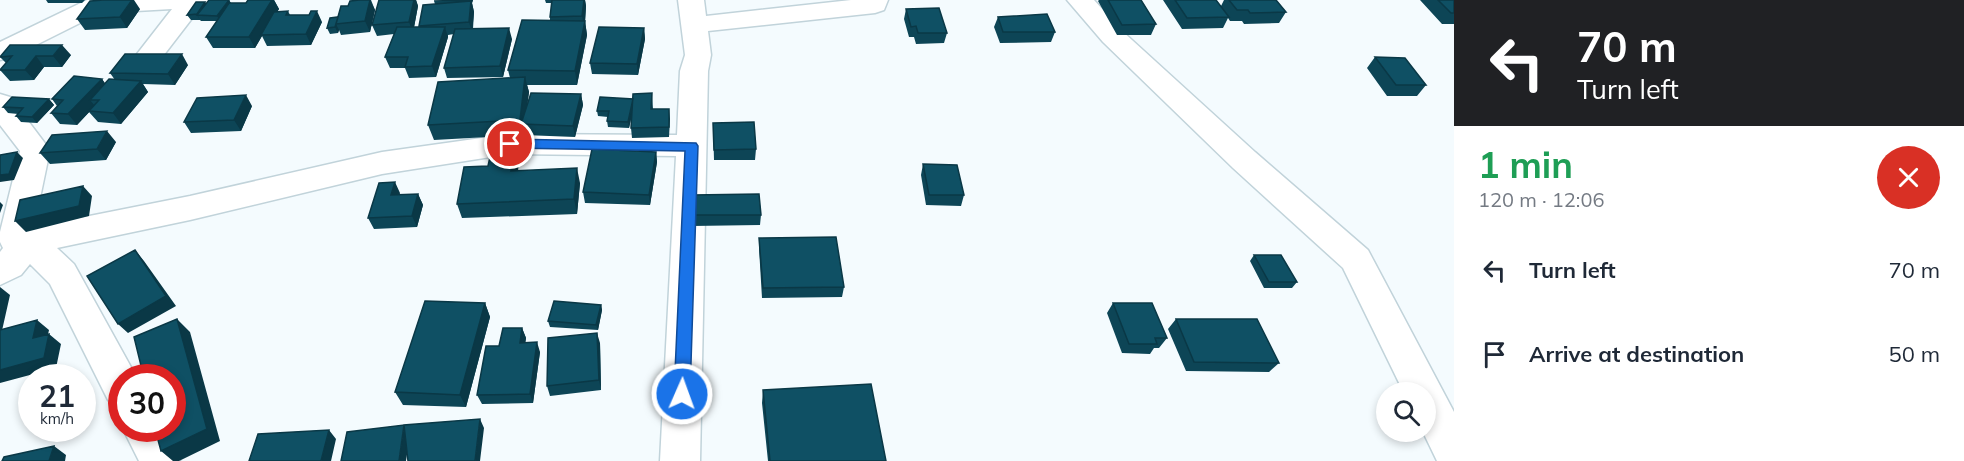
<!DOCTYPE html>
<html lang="en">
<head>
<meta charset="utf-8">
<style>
	:root { --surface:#fff; --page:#f2f2f3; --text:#1f2937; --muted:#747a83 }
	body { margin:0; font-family:Mulish,sans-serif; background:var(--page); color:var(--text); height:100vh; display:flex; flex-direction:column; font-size:22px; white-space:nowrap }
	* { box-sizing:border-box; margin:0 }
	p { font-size:20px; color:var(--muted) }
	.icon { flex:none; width:33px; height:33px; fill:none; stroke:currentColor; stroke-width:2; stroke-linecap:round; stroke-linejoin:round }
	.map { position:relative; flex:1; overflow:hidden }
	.sheet { display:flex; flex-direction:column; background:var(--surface); width:510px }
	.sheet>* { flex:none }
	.hud { background:#202124; color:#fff; overflow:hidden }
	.buttons { position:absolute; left:1376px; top:382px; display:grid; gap:12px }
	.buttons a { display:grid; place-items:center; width:60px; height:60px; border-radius:50%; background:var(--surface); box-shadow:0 3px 9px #0003; font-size:30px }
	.speed { position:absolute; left:18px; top:364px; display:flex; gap:12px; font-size:30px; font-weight:700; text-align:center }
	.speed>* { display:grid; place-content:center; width:78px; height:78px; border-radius:50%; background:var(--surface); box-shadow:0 3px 9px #0003; line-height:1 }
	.speed small { font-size:15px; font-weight:400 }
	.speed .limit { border:9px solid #d22; background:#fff; color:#111 }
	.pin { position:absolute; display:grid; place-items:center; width:51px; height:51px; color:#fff; margin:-26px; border:3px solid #fff; border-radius:50%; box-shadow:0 2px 6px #0007 }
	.me { position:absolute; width:66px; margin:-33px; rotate:2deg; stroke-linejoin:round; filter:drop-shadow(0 0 4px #0008) }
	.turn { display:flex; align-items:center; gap:21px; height:126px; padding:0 24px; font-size:27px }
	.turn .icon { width:78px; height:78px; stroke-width:2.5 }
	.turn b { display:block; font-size:42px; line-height:51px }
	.round { display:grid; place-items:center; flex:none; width:63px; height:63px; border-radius:32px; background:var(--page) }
	.summary { display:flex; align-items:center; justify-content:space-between; height:102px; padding:0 24px }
	h1 { font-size:36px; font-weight:700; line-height:45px; color:#1e9e55 }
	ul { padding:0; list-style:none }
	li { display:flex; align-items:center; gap:18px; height:84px; padding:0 24px }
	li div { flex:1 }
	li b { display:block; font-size:22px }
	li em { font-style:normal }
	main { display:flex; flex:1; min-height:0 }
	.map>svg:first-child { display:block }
</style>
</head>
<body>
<main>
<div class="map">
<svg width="1454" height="461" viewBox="0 0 1454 461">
	<rect width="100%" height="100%" fill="#f4fbfe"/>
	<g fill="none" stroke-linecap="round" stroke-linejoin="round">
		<defs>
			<path id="minor" d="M87 0H215L211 5 200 8 160 60 150 62 140 60 137 54 172 9 100 13 10 58 0 60V42Z
				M678 0H704L706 16 851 0H888L884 10 875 13 708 31 711 55 708 71 700 461H660L676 156 510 154 382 174 190 220 57 248 74 264 137 378H122V405L108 400 50 284 30 264 21 275 0 285V252L3 248 0 242V232L20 151 0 125V94L10 97 50 150 34 227 190 196 382 152 510 134 677 135 680 71 685 55Z
				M1067 0H1094L1121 30 1255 152 1368 250 1454 412V461H1437L1423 432 1425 393H1404L1343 268 1233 168 1103 42Z
				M123 429H164L180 461H139Z"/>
		</defs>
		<use href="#minor" stroke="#c1d3da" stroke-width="3"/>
		<use href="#minor" fill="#fff" fill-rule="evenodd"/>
	</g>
	<path fill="#0d4556" d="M46 0H85L82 3H48Z
		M229 0 231 3H246L248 0H274L279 9 277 12 288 11 290 15 322 22 311 45 267 46 262 36 255 48H213L206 37 217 21H201L200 20H191L187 15 205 2 206 4Z
		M360 0H371L375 10 370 32 341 35 339 30 338 33 330 34 327 28 348 6Z
		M379 0H416L418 6 414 27H419L435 4 434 1 473 0 472 3 474 12 473 29 512 39 503 77 447 78 444 68 454 34 448 35V37L436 77 409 78 405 68H390L385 57 394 34 377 36 372 25Z
		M545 0H585L586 6 585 21 587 35 577 85H527L529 92 527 105 581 94 583 105 575 137 524 135 434 140 428 125 510 78 508 70 550 21V17L552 3H546Z
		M1099 0H1141L1156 24 1151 35H1117L1098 1Z
		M1163 0H1216L1221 6 1224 0H1276L1286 12 1279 23 1244 24 1242 21H1230L1228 18 1223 28 1182 29Z
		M1420 0H1454V24H1442Z
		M140 9 127 28 85 30 77 19Z
		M906 9 947 33 944 43 916 44 914 37H909L904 19Z
		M998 17 1055 32 1051 42 1000 43 994 27Z
		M644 28 645 39 638 75 592 74 590 63Z
		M71 55 62 67H44L34 80 10 81 0 70 6 63 0 57Z
		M1375 57 1426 85 1417 96H1387L1367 68Z
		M188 65 175 85 143 84 148 92 121 124 98 122 89 112 77 125 60 124 51 113 57 106 52 99 102 79 105 84 115 80 110 73Z
		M652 93 653 109H669V137L632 138 631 128 632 115 629 128 608 127 607 121 608 117 598 116 597 111Z
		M49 99 54 105 37 123 21 122 16 116 18 114 8 113 3 107Z
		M252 106 241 131 191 133 184 122Z
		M713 123 756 149 755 160H714Z
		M116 142 106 160 50 164 40 153Z
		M656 152 657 162 650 205 585 203 583 192Z
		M519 162 518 171 580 183 577 214 462 218 457 204 488 166Z
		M923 164 964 195 961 206 926 205 921 175Z
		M400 193 399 195 418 194 423 205 417 227 374 229 368 218Z
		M691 215H761L760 225 692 226Z
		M759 238 844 287 842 297 762 298 759 248Z
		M1254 255 1297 282 1292 288H1264L1250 261Z
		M485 303 490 317 466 407 403 405 395 392Z
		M1113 303 1167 338 1159 348H1154L1150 354 1122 353 1107 313Z
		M601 305 602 310 598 330 550 327 548 321Z
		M1176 319 1279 363 1269 372 1186 371 1168 329Z
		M522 328 526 338 525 343 540 352 533 403 482 404 477 395 499 346Z
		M600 343 601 390 550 396 547 386Z
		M763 390 886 461H768L762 403Z"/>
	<path fill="#0a3846" d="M132 0H134L140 9 127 28 120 17Z
		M229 0 232 6 220 21 217 16Z
		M272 0H274L279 9 263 35H261L262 36 255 48 249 37Z
		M370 0 375 10 370 32 365 21Z
		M414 0H416L418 6 413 33 409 22Z
		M469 0H473L472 3 474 12 472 33 469 22Z
		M584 0H585L586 6 585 23V21L587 35 577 85 575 71 584 26 582 16Z
		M205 2 208 7 197 15 200 20 197 14Z
		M317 11 322 22 311 45 306 34Z
		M336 24 339 30 338 33 335 27Z
		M445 27 448 37 436 77 432 66Z
		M509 28 512 39 503 77 500 66Z
		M644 28 645 39 638 75 637 64Z
		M62 45 71 55 62 67 53 56Z
		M182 54 188 65 175 85 168 74Z
		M36 56 44 67 34 80 25 70Z
		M525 77 529 92 525 124H521L520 120Z
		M102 79 110 90 90 100 95 106 77 125 68 114Z
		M141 81 148 92 121 124 113 113Z
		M581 94 583 105 575 137 573 126Z
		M246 95 252 106 241 131 234 120Z
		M49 99 54 105 37 123 32 117Z
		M634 99V105L629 128 628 122Z
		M669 109 670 119 669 137Z
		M107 131 116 142 106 160 97 149Z
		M515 148 519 162 515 185 511 171Z
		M17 152 23 158 14 180 0 182V175Z
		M656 152 657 162 650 205 649 195Z
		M577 168 580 183 577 214 574 199Z
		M395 182 400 193 396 206 391 195Z
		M83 186 92 196 89 216 26 232 15 221Z
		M418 194 423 205 417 227 412 216Z
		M0 202 3 205 0 213Z
		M135 250 144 261 176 306 128 333 118 324Z
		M0 287 10 295 1 335H0Z
		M485 303 490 317 466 407 460 395Z
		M601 305 602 310 598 330 596 325Z
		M177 319 190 332 220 441 179 461H173L161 451Z
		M37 320 49 330 45 348 33 338Z
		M522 328 526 338 524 353 520 343Z
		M597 333 600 343 601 390 599 380Z
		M49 334 61 344 56 368 0 383V370Z
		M537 342 540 352 533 403 530 394Z
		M480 419 484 428 480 461H475Z
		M404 425 410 434 406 461H399Z
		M329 430 336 439 331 461H321Z
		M54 446 66 455 65 461H49Z"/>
	<path fill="#0f5064" stroke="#0a3846" stroke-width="1.5" d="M104 0H132L120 17 77 19 90 1Z
		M209 0H229L217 16 197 15Z
		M248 0H272L249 37H206L229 3H246Z
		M360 0H370L365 21 336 24 341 6H348L350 1Z
		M379 0H414L409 22 372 25Z
		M434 0H469V1Z
		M552 0H584L582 16 550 17Z
		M1108 0H1141L1156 24 1122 25Z
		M1175 0H1216L1229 17 1187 18Z
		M1229 0H1276L1286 12 1250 13 1248 10H1237Z
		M1438 0H1454V13H1451Z
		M471 1 469 22 419 26 423 5Z
		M196 2H205L197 14 187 15Z
		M939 8 947 33H918L916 26 911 27 906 9Z
		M288 11 286 15H309L311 11H317L306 34 261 35 274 12Z
		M1047 14 1055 32H1003L998 17Z
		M338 17 335 27 327 28 330 18Z
		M522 20 585 21 575 71 508 70Z
		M397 27H445L432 66 405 67 408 57H385Z
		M599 27 644 28 637 64 590 63Z
		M509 28 500 66 444 68 455 29Z
		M10 45H62L53 56H36L25 70H0L12 56 0 57Z
		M125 54H182L168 74 110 73Z
		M1375 57 1405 58 1426 85H1396Z
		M74 76 102 79 68 114 51 113 63 100 52 99Z
		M525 77 520 120 428 125 438 82Z
		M109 79 141 81 113 113 89 111 99 100H90Z
		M531 93 581 94 573 126 521 124Z
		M652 93 651 109H669V127L631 128 633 94Z
		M246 95 234 120 184 122 197 98Z
		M12 97 49 99 32 117 16 116 23 108 3 107Z
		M600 97 633 99 628 122 607 121 609 111H597Z
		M754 122 756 149 714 150 713 123Z
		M107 131 97 149 40 153 52 135Z
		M492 148H515L511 171 577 168 574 199 457 204 464 167 488 166Z
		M592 149 656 152 649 195 583 192Z
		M17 152 9 174 0 175V155Z
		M923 164 957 165 964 195H929Z
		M395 182 391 195 418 194 412 216 368 218 379 183Z
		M83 186 79 206 15 221 20 200Z
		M759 194 761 215H691L692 195Z
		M836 237 844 287 763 288 759 238Z
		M135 250 166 296 118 324 87 276Z
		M1254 255H1281L1297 282H1269Z
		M425 301 485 303 460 395 395 392Z
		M554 301 601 305 596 325 548 321Z
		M1113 303H1152L1167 338H1155L1157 344H1129Z
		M177 319 207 429 161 451 155 429H172V378H144L134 337Z
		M1176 319H1257L1279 363 1194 362Z
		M37 320 33 338 49 334 44 358 0 370V330Z
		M503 328H522L520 343 537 342 530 394 477 395 486 346H499Z
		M597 333 599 380 547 386 548 338Z
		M871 384 886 461H770L763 390Z
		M480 419 475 461H408L404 425Z
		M404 425 399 461H341L347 432Z
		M329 430 321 461H249L258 434Z
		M54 446 49 461H2L4 457Z"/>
	<path fill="#1a73e8" stroke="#114b97" stroke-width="1.5" d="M510 139 696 143 698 146 690 394 688 399 682 401 677 399 674 394 685 151 510 148 504 144Z"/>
</svg>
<div class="buttons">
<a><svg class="icon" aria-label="search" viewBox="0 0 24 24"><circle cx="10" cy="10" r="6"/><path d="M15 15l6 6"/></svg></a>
</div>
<div class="speed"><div>21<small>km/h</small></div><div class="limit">30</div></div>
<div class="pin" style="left:510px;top:144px;background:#d93025"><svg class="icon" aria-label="arrive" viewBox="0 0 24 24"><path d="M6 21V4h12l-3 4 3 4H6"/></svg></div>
<svg class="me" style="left:682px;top:394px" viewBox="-20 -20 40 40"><circle r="17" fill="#1a73e8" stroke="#fff" stroke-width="3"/><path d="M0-11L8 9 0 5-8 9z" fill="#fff"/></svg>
</div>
<section class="sheet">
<div class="hud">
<div class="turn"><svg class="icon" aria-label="left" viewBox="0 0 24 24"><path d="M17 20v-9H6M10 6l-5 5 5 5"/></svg><div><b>70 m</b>Turn left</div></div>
</div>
<div class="summary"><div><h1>1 min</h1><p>120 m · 12:06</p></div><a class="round" style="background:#d93025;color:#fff"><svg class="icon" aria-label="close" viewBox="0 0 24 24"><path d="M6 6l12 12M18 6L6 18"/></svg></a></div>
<ul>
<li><svg class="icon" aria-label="left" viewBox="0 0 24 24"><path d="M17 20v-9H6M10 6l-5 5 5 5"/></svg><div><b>Turn left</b></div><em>70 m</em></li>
<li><svg class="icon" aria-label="arrive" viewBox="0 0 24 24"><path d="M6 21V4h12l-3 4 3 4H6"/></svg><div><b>Arrive at destination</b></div><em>50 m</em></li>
</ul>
</section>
</main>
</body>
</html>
